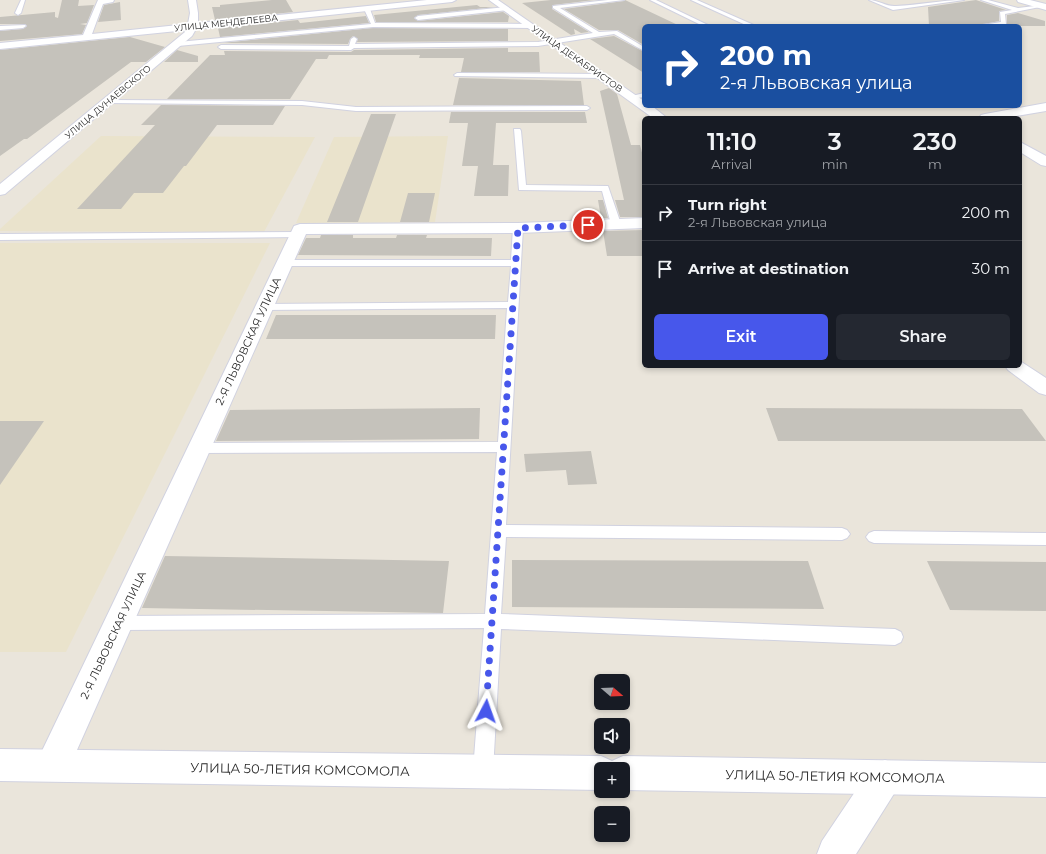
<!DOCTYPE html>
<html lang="en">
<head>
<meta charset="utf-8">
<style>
	:root { --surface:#171b24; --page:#242831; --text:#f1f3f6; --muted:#9ea1a6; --line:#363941; --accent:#4757eb }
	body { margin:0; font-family:Montserrat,sans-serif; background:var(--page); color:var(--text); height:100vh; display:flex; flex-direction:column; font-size:15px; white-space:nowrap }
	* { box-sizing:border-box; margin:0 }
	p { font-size:13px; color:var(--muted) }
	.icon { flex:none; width:22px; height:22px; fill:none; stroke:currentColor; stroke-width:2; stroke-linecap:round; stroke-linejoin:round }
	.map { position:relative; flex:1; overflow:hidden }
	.drawer { position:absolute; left:642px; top:116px; width:380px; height:252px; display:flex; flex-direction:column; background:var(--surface); border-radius:6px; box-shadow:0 2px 6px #0003 }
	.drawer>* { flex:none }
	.guide { position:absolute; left:642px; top:24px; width:380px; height:84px; border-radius:6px; box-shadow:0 2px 6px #0003; background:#1a4fa0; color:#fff; overflow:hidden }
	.needle { width:26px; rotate:109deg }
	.controls { position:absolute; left:594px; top:674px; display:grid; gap:8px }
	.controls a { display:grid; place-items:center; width:36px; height:36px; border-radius:6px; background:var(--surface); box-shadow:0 2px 6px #0003; font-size:20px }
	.pin { position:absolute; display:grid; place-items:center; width:34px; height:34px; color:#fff; margin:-17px; border:2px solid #fff; border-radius:50%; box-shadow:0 1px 4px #0007 }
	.me { position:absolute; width:44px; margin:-22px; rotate:4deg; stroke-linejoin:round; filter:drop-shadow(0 0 3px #0008) }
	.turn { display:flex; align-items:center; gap:14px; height:84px; padding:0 12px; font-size:18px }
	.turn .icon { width:52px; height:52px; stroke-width:2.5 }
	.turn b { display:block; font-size:28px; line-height:34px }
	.eta { display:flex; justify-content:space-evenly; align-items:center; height:68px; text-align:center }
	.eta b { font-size:24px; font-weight:600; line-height:28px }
	.button { display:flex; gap:8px; margin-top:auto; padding:8px 12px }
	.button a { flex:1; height:46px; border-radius:6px; background:var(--accent); color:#fff; font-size:16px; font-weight:600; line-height:46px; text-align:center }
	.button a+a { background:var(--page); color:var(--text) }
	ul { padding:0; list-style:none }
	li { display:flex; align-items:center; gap:12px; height:56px; padding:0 12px; border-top:1px solid var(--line) }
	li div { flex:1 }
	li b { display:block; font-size:15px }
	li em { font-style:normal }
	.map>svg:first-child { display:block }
</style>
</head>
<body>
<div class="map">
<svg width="1046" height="854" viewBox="0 0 1046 854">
	<rect width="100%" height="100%" fill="#eae5db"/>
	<path fill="#eae3cc" d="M101 136 315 137 264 232 0 231V229Z
		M448 136 435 222 296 223 334 137Z
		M0 243H270L66 652H0Z"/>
	<path fill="#c5c2bb" d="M62 0H79L78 6 94 5 87 23 80 24 86 25 82 34 0 41V31L23 29 27 26 25 24H0V17L55 12V17L58 18Z
		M272 0H286L293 12 215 20 212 7H220V5Z
		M551 0H594L553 5 552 6V9L589 32 581 33 574 29 575 34 571 35 522 3Z
		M625 0 680 26H644V45L618 30H599L564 9 624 1Z
		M976 0 1006 10 999 11V21L975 26H929L928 7Z
		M120 2 121 20 98 22 104 5Z
		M477 5 480 7H496L418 15 414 18 418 21 503 12 509 16 508 22H376L374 15Z
		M1018 13 1045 21V26H999L1007 25V15Z
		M366 16 369 23 220 37 218 28 298 20 300 23Z
		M373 28 508 29V41L357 42 358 39 353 36 350 39 348 44 222 43Z
		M614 36 644 52V73L590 39Z
		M130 37 165 47 146 62H131L27 139H24L0 156V50Z
		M508 48V52H539L540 72H461L464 58H419L420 55H329L327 59H316L290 99H167L210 55H225L224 51 351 52 354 50Z
		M177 50 198 56V62H164Z
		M459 78 581 81 584 105H453Z
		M609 88 617 94 631 145H640L644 160V217H620L615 200H624L600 91Z
		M161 105 285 106 273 125H217L186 166H184L163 193H134L121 209H77L155 125H141Z
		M451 112H585L587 123H496L493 165H509L508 196H474L478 166H462L468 123H449Z
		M371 114H396L358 222H327Z
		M408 193H435L429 222H400Z
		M598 200H603L608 218H601Z
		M644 230V256H607L603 231Z
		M321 235H353V238H396L397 235H427L426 238H492L491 256 298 255 306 238H320Z
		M276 315H496L495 339H266Z
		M480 408 479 439 216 441 230 410Z
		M766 408 1022 409 1046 441H778Z
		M0 421H44L0 485Z
		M591 451 597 484 568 485 566 470 526 472 524 454Z
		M165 556 449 561 443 613 142 608Z
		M512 560 808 561 824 609 512 607Z
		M927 561 1046 562V611L950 610Z"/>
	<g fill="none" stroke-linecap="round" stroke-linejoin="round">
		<defs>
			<path id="service" d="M21 0H25L21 13 18 15 15 13Z
				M608 0H624L560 8 599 32 617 31 644 47V51L614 34 538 46 354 48 351 50 221 49 218 47 221 45 349 46 351 39 354 37 357 39 355 44 538 42 593 33 553 8V6Z
				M650 0H656L710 26H703Z
				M691 0H697L756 26H748Z
				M869 0C878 0 887 7 896 6 919 5 941 0 964 0L893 10Z
				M981 0H988L1018 8 1043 5 1045 6 1005 14 1006 24 976 26 1001 22 1000 12 1012 10Z
				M367 7 370 9 375 23 531 24 534 26 531 28 373 27 178 46 175 44 178 42 371 24 364 9Z
				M506 7 509 9 508 10 418 20 415 18 418 16Z
				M25 25 26 26 23 28 0 30V26Z
				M457 73 601 74 604 76 601 78 455 76 454 75Z
				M644 93V97L631 99 628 97Z
				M109 100 302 101 356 107 587 106 590 108 587 110 356 111 302 105 107 103 106 102Z
				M514 129H520L521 131 526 185 608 186 621 224 619 226 616 227 611 224 602 191 519 190Z
				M518 225 523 228 506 525 842 528 847 530 850 534 847 538 842 540 506 537 501 614 895 629 901 632 903 637 901 642 895 645 501 629 493 771 490 778 483 781 476 778 473 771 484 628 119 630 113 628 111 623 113 618 119 616 485 614 497 452 199 453 194 451 192 448 194 445 199 443 498 442 507 308 264 310 259 307 264 304 508 302 511 266H284L279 263 284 260H511L513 228Z
				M298 232 303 235 301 237 0 240V234Z
				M874 531 1046 533V545L874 543 869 541 866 537 869 533Z"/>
			<path id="minor" d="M98 0H114L113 2 103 4 92 34 188 24 190 13 188 0H196L198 13V23L427 0H456L452 2 196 29 192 36 5 194 0 195V184L185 32 187 30 0 49V43L83 35Z
				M489 0H498L644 101V106H652L667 118H653Z
				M1046 103V111L1005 118H979L981 115 985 114Z
				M1020 142 1046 156V166L1041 165 1020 152Z
				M644 218V228L518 233 306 234 65 777 53 781 41 777 37 765 41 753 294 226 300 224 518 223Z
				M1020 361 1046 378V395L1039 393 1008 370 1005 366H1020Z"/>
			<path id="tertiary" d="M1017 0H1030L1046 4V10L1018 2Z
				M885 760 897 765 902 777 897 789 856 854H817L822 841 873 765Z"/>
			<path id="secondary" d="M0 749 601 756 612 761 623 756 1046 763V797L623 790V769H601V790L0 781Z"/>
		</defs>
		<use href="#service" stroke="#d1d2e0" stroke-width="2"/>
		<use href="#minor" stroke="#d1d2e0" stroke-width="2"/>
		<use href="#tertiary" stroke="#d1d2e0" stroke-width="2"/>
		<use href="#secondary" stroke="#d1d2e0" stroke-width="2"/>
		<use href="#service" fill="#fff" fill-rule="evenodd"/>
		<use href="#minor" fill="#fff" fill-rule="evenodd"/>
		<use href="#tertiary" fill="#fff" fill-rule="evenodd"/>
		<use href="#secondary" fill="#fff" fill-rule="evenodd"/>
	</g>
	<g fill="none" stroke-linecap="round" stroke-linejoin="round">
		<path stroke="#4757eb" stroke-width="7" stroke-dasharray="0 12.6" d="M486 711 518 228 588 225"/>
	</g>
	<g text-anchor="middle" stroke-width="3.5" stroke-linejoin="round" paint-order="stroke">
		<g font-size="9" fill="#292929" stroke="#fff">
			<text transform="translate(226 23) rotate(-6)" y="3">УЛИЦА МЕНДЕЛЕЕВА</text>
			<text transform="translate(577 59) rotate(35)" y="3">УЛИЦА ДЕКАБРИСТОВ</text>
			<text transform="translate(108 102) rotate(-40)" y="3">УЛИЦА ДУНАЕВСКОГО</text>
		</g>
		<g font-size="11" fill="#292929" stroke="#fff">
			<text transform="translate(248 341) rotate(-65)" y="4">2-Я ЛЬВОВСКАЯ УЛИЦА</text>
			<text transform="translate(113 635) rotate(-65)" y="4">2-Я ЛЬВОВСКАЯ УЛИЦА</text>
		</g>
		<g font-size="13" fill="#292929" stroke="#fff">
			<text transform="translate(300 769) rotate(1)" y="5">УЛИЦА 50-ЛЕТИЯ КОМСОМОЛА</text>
			<text transform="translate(835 776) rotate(1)" y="5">УЛИЦА 50-ЛЕТИЯ КОМСОМОЛА</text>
		</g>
	</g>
</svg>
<div class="controls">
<a><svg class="needle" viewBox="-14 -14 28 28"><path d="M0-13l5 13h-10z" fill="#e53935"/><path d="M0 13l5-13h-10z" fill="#9ea1a6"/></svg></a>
<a><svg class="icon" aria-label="sound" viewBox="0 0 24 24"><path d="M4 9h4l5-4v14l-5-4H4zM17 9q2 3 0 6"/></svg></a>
<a>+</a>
<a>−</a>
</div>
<div class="pin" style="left:588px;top:225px;background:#d93025"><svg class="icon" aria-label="arrive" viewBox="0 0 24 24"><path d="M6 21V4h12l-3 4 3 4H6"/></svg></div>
<svg class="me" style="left:486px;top:711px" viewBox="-20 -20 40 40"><path d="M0-17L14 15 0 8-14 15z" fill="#4757eb" stroke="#fff" stroke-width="4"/></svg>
<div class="guide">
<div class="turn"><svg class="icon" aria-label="right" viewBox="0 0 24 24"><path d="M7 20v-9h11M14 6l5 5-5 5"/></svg><div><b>200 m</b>2-я Львовская улица</div></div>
</div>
<section class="drawer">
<div class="eta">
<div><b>11:10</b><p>Arrival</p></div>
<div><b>3</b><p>min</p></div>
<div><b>230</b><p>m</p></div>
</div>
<ul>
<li><svg class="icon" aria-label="right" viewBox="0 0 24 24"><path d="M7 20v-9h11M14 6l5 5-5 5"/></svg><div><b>Turn right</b><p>2-я Львовская улица</p></div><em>200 m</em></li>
<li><svg class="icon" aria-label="arrive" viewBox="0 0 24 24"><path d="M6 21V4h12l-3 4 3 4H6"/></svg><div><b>Arrive at destination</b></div><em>30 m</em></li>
</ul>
<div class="button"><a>Exit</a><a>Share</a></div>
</section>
</div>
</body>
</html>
